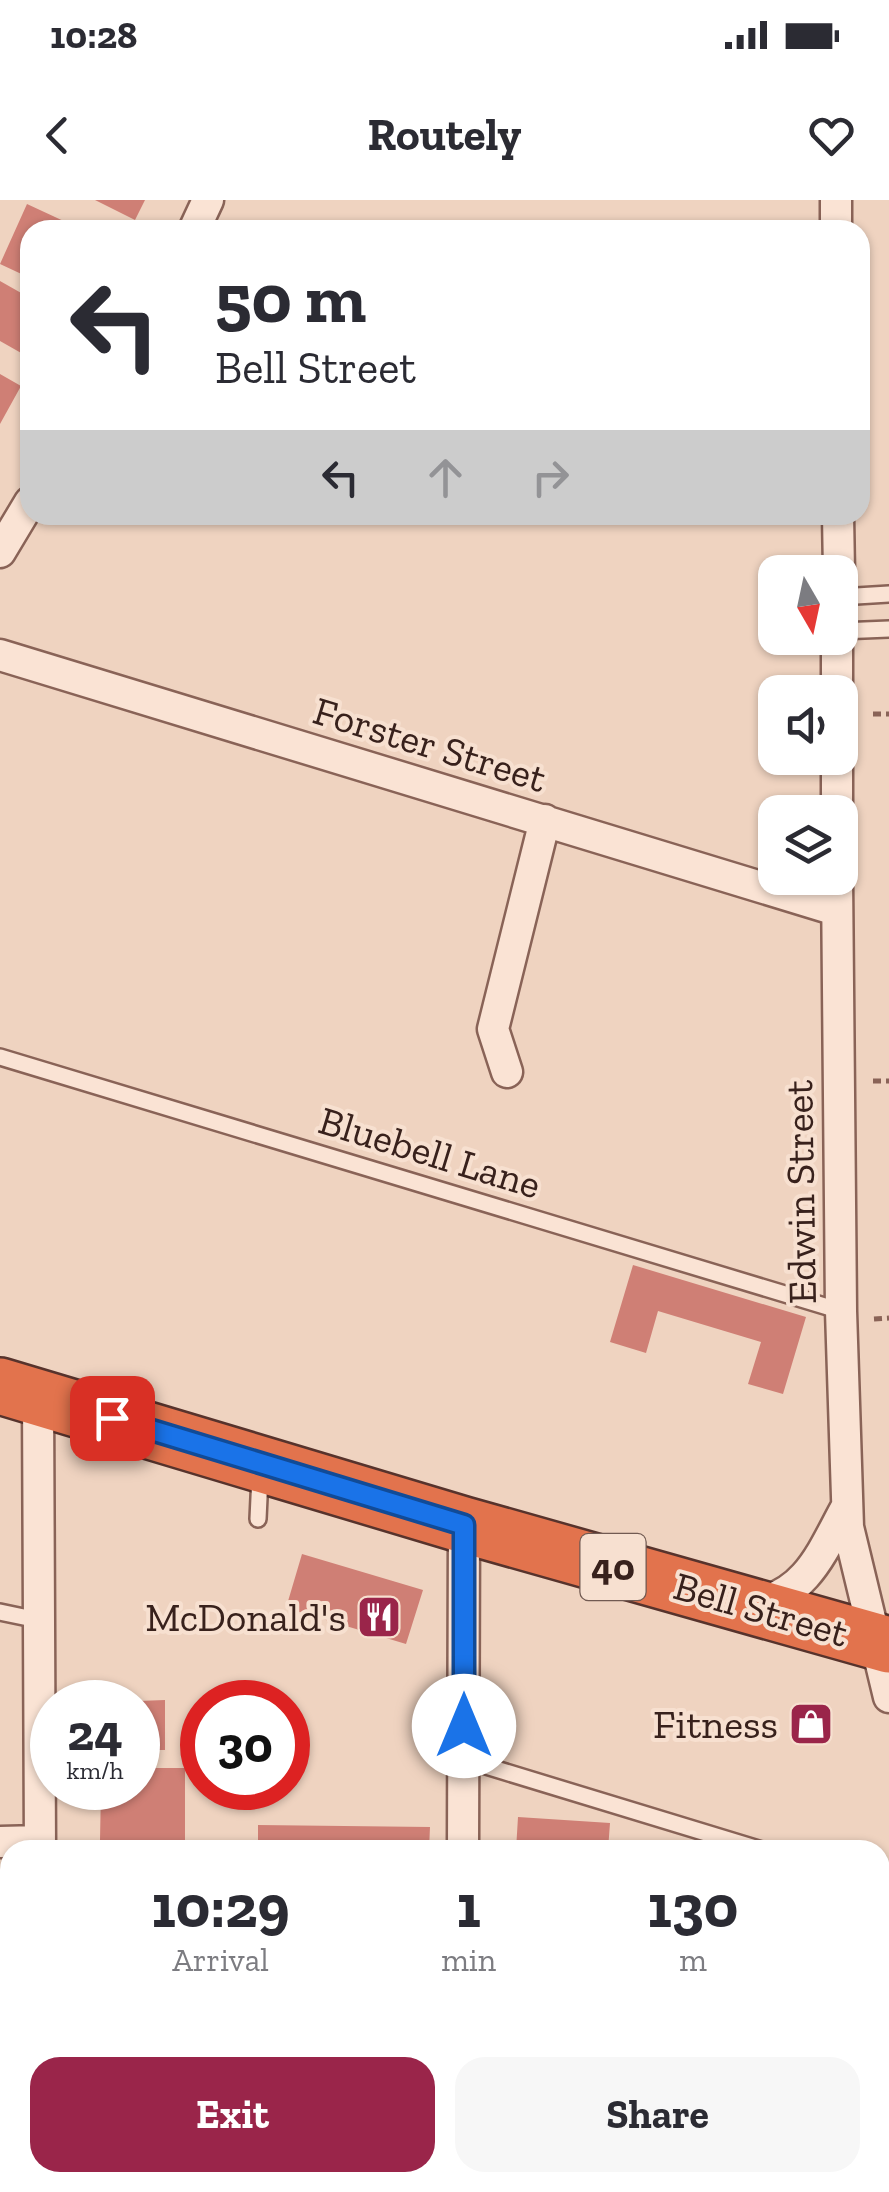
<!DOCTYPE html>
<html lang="en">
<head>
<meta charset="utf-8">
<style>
	:root { --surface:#fff; --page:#f7f7f7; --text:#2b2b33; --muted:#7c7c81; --accent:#9a254a }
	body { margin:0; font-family:"Zilla Slab",serif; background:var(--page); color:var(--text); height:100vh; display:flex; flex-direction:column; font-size:38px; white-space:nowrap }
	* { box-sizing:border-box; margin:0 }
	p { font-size:32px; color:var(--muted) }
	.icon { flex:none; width:55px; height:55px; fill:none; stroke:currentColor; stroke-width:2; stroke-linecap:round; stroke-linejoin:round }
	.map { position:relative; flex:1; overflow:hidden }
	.side { position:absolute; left:0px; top:1640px; width:890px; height:352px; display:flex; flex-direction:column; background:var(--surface); border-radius:30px 30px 0 0; box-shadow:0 2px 8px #0004 }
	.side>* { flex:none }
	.top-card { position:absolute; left:20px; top:20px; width:850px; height:305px; border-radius:30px; box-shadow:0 2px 8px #0004; background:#fff; color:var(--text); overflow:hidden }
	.needle { width:65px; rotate:171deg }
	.fabs { position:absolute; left:758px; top:355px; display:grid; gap:20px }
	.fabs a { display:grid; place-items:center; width:100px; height:100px; border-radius:20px; background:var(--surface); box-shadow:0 2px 8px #0004; font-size:50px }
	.speed { position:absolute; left:30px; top:1480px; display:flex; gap:20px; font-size:50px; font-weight:700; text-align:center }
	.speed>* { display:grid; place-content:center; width:130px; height:130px; border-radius:50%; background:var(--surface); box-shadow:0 2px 8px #0004; line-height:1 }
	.speed small { font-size:25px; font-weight:400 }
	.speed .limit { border:15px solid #d22; background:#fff; color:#111 }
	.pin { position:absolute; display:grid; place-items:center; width:85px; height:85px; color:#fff; margin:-42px; border-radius:20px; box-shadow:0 5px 15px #0006 }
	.me { position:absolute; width:110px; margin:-55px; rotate:0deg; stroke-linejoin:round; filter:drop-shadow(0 0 8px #0008) }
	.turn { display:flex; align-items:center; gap:35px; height:210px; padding:0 30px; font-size:45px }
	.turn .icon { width:130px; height:130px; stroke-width:2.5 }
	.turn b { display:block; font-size:70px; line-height:85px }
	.lanes { display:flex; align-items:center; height:95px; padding:0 30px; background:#0003; justify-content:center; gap:50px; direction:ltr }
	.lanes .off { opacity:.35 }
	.eta { display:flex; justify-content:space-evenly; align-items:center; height:170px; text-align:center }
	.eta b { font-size:60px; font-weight:700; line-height:70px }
	.primary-button { display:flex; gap:20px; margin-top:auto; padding:20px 30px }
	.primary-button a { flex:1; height:115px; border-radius:30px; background:var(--accent); color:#fff; font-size:40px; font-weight:700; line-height:115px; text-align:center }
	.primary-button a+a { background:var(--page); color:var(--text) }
	.status { display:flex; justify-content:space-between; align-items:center; height:70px; padding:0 50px; background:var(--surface); direction:ltr }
	.status svg { height:28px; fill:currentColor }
	header { display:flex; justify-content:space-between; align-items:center; height:130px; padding:0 30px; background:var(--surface); font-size:45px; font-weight:700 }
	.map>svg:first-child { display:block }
</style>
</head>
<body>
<div class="status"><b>10:28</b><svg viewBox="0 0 49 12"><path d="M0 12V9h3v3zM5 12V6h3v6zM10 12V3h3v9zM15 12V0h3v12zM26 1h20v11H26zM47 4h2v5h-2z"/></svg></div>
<header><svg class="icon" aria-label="back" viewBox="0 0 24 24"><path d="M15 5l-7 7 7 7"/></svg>Routely<svg class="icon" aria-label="heart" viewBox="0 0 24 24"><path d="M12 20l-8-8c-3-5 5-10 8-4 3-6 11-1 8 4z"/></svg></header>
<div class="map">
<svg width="889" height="1992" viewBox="0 0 889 1992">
	<rect width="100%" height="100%" fill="#efd3c0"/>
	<path fill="#cf7f75" d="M95 0H145L135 20Z
		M27 4 83 30H30V78L0 64Z
		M0 81 30 98V158L0 141Z
		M0 174 21 186 0 224Z
		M633 1065 806 1117 783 1194 748 1184 761 1142 658 1111 646 1153 610 1142Z
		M302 1354 423 1390 406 1444 286 1408Z
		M165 1500V1550H138V1501Z
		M138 1568H185V1640H100L101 1588H138Z
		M518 1617 610 1623 608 1650H516Z
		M258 1625 430 1627 429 1650H258Z
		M92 1982H157V1992H92Z
		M173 1982H239V1990H173Z
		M267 1982H335V1992H267Z
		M349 1982H417V1992H349Z
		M515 1982H587V1991H515Z
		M630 1982H668V1992H630Z
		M736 1982H821V1992H736Z"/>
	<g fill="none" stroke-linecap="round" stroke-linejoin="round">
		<defs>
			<path id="lane" d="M840 397 889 394
				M840 431 889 429
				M0 857 841 1111
				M258 1319 260 1276
				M0 1412 38 1420
				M463 1559 762 1650
				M880 1686 889 1689"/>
			<path id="street" d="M836 0V30
				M194 30 208 0
				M838 315 839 372
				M0 352 30 302
				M0 455 836 710
				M837 492V438
				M837 612V558
				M837 678 841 1111 848 1327 889 1497
				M507 872 493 829 545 620
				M38 1196 40 1650
				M753 1404C808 1395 823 1349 847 1306
				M0 1642 40 1641
				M463 1650 464 1325
				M42 1982V1992
				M462 1992V1982"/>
			<path id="highway" d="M0 1186 464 1325 889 1445"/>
		</defs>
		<use href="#lane" stroke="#896357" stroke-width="20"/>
		<use href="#street" stroke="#896357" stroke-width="35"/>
		<use href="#highway" stroke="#57332c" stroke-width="60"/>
		<path stroke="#896357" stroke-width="5" stroke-dasharray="8 5" stroke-linecap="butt" d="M873 514H889
			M873 881H889
			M874 1119 889 1118"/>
		<use href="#lane" stroke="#fae3d4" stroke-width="15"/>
		<use href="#street" stroke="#fae3d4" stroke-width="30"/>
		<use href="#highway" stroke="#e2734d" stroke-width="55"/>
	</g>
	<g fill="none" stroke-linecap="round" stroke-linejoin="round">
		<defs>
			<path id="route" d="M112 1218 464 1325V1526"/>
		</defs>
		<use href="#route" stroke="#114b97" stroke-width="25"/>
		<use href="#route" stroke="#1a73e8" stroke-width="18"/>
	</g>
	<defs>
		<symbol id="restaurant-square" viewBox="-11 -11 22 22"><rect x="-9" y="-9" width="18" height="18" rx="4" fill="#9a254a" stroke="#f7e0d0"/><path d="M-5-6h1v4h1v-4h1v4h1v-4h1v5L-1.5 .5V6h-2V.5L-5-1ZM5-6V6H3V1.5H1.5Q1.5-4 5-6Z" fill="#fff"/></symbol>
		<symbol id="shop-square" viewBox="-11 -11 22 22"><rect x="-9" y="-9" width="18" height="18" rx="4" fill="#9a254a" stroke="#f7e0d0"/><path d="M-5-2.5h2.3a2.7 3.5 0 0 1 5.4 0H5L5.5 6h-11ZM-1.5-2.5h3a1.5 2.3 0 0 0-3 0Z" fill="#fff"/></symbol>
	</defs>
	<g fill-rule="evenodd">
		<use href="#restaurant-square" x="354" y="1392" width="50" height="50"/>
		<use href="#shop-square" x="786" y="1499" width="50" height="50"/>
	</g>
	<g text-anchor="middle" stroke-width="8" stroke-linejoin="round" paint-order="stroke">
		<rect fill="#f7e0d0" stroke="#715a52" stroke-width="2.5" x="580.5" y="1334" width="65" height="66" rx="8"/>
		<g font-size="38" font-weight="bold" fill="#38211c">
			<text x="613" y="1380">40</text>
		</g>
		<g font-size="40" fill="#38211c" stroke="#f7e0d0">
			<text transform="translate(430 544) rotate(17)" y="14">Forster Street</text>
			<text transform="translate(430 952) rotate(17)" y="14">Bluebell Lane</text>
			<text transform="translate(800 992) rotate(-91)" y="14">Edwin Street</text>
			<text transform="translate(761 1409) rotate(16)" y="14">Bell Street</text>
		</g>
		<g font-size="40" fill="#38211c" stroke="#f7e0d0" text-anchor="end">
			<text x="346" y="1431">McDonald's</text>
			<text x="778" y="1538">Fitness</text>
		</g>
	</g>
</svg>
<div class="fabs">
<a><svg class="needle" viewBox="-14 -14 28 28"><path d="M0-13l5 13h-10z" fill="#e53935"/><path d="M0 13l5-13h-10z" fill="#7c7c81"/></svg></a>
<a><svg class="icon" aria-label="sound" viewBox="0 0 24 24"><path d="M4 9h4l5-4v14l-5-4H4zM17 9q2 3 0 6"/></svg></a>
<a><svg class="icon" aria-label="layers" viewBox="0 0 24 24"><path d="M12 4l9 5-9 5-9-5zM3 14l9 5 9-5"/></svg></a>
</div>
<div class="speed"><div>24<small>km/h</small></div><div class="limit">30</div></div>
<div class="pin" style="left:112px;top:1218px;background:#d93025"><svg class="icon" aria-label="arrive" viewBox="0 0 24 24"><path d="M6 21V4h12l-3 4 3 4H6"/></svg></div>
<svg class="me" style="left:464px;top:1526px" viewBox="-20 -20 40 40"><circle r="19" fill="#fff"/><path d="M0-13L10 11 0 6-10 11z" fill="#1a73e8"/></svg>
<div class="top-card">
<div class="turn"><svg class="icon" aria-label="left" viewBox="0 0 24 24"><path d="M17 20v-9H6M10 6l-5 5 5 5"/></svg><div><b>50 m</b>Bell Street</div></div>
<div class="lanes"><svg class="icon" aria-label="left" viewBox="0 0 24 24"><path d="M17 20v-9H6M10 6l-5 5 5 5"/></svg><svg class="icon off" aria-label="ahead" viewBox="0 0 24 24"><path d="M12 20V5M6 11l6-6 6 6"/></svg><svg class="icon off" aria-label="right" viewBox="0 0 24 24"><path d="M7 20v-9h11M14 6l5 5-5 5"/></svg></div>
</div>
<section class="side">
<div class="eta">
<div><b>10:29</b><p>Arrival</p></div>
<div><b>1</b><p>min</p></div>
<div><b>130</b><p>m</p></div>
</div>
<div class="primary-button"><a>Exit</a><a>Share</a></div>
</section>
</div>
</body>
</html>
